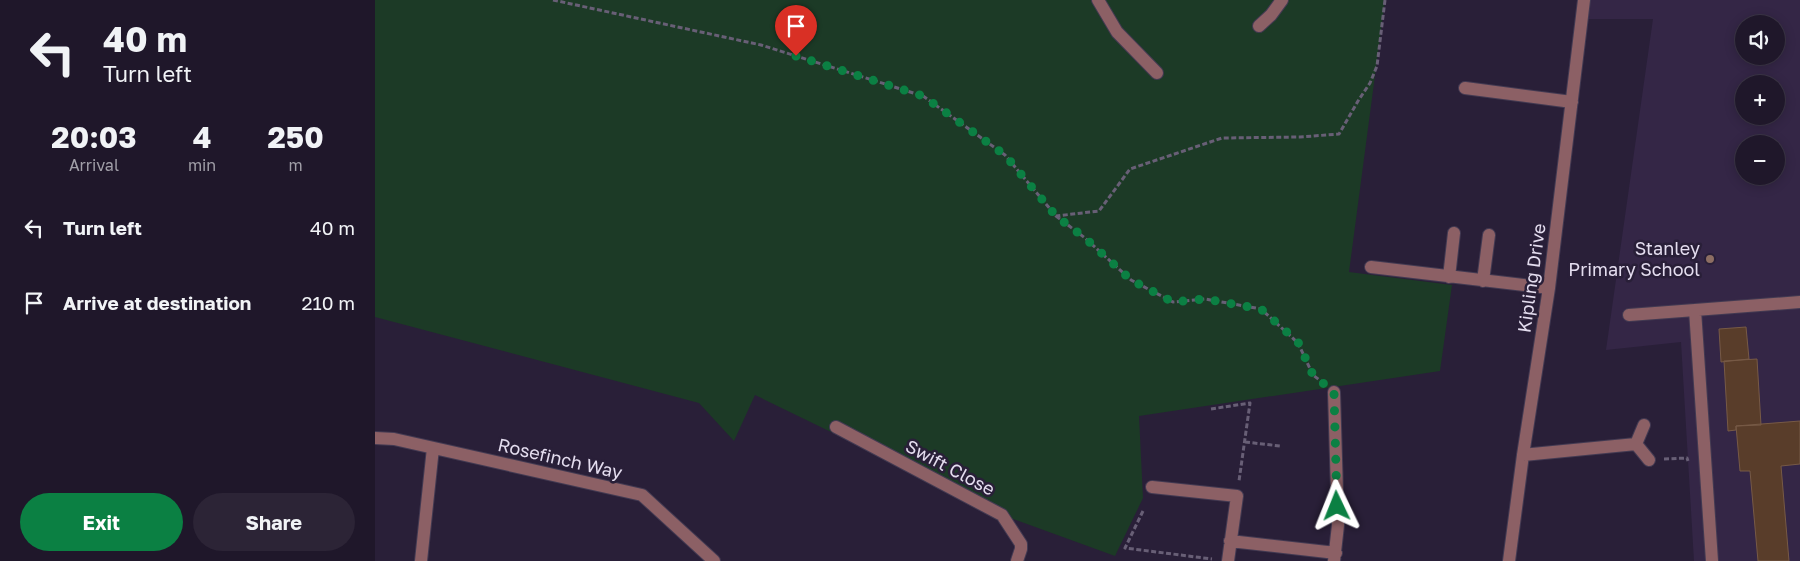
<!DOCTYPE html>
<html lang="en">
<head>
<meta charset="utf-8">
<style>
	:root { --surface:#1f172a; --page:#2c2436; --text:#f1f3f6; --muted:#a19fa8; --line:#3c3647; --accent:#0b8043 }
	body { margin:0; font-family:"Golos Text",sans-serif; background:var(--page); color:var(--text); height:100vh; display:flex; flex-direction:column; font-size:19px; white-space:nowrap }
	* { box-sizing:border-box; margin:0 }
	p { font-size:16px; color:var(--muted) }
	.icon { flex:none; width:28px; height:28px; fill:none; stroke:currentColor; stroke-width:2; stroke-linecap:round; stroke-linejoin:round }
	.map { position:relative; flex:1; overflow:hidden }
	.drawer { display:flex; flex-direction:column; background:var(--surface); width:375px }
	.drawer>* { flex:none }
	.guide { background:#1f172a; color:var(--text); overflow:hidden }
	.buttons { position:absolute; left:1360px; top:15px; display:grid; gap:10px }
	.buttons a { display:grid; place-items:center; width:50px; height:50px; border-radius:50%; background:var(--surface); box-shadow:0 2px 12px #0003,0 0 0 1px var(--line); font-size:25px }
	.pin { position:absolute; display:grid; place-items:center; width:42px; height:42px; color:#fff; margin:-51px -21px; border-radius:50% 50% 50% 0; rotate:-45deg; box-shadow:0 0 5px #0007 }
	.pin .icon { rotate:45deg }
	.me { position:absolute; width:55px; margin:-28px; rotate:358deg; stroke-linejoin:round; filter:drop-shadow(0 0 4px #0008) }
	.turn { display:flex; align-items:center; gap:18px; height:105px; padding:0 20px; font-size:22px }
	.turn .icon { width:65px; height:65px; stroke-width:2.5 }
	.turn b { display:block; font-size:35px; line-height:42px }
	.eta { display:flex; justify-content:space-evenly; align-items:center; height:85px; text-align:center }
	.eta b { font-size:30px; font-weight:700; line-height:35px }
	.primary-button { display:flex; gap:10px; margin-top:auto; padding:10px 20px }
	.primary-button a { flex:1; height:58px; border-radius:30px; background:var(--accent); color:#fff; font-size:20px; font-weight:700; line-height:58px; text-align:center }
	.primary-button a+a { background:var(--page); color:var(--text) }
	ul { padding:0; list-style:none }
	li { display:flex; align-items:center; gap:15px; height:75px; padding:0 20px }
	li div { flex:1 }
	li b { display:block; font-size:19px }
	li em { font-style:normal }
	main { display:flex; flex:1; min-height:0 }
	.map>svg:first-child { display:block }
</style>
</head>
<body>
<main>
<section class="drawer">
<div class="guide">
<div class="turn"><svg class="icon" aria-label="left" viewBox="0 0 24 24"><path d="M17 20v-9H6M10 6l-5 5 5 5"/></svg><div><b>40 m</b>Turn left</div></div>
</div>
<div class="eta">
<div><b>20:03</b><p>Arrival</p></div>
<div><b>4</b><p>min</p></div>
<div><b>250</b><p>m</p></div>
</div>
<ul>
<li><svg class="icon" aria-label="left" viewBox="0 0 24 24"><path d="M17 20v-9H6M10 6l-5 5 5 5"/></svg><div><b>Turn left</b></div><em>40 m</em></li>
<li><svg class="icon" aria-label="arrive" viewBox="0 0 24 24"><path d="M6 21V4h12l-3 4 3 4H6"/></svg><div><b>Arrive at destination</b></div><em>210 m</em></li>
</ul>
<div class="primary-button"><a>Exit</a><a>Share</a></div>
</section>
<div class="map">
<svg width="1425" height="561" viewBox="0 0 1425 561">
	<rect width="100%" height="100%" fill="#291f38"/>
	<path fill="#342646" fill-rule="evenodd" d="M1209 0H1425V561H1319L1306 342 1231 350 1278 19H1207ZM1369 24H1401V56H1369ZM1369 84H1401V116H1369ZM1369 144H1401V176H1369Z"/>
	<path fill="#1c3a26" d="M0 0H1010L974 272 1077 285 1065 371 764 416 768 498 740 556 627 515 380 395 359 441 324 403 0 317Z"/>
	<path fill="#593d2a" stroke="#775a46" d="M1371 327 1374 359 1346 362 1344 329Z
		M1382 359 1386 425 1361 426V430L1353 431 1349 361Z
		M1425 421V464L1406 466 1414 561H1383L1375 471H1365L1361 426Z"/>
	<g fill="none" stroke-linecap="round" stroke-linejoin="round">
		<defs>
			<path id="minor" d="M723 0 742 32 782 73
				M884 26 896 15 907 0
				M1090 88 1197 102
				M996 267 1174 288
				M1074 277 1079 233
				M1108 281 1114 235
				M1320 310 1425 302
				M1254 315 1320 310 1337 561
				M959 392 963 525 959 561
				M461 427 627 515 646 544V549L642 561
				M0 438 19 439 267 495 339 561
				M1261 444 1269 425
				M1148 455 1261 444 1274 460
				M777 487 862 496 853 561
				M855 541 961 553
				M46 561 58 448
				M1134 561 1148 455 1174 288 1209 0"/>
		</defs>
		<use href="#minor" stroke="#433a52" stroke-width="14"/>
		<path stroke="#685f76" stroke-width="3" stroke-dasharray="5 2.5" stroke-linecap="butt" d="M178 0 386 45 548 96 630 155 681 216 724 211 755 169 847 138 925 137 964 134 983 101 995 83 1002 66 1010 0
			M681 216 710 238 756 280 798 302 830 299 886 309 923 343 938 375 947 382
			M836 409 875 403 864 481
			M870 442 905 446
			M1289 459 1312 458 1313 461
			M768 511 750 548 837 559"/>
		<use href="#minor" stroke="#8c6065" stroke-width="12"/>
	</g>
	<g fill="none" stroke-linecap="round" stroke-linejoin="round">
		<path stroke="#0b8043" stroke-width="9" stroke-dasharray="0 16.2" d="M421 56 548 96 630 155 681 216 710 238 756 280 798 302 830 299 886 309 923 342 938 375 959 392 962 506"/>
	</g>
	<circle fill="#8d6e63" stroke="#291f38" stroke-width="2" cx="1335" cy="259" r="5"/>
	<g text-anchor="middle" stroke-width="5" stroke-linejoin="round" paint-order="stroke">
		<g font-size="18" fill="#e4ddef" stroke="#291f38" text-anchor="end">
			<text x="1325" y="255">Stanley<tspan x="1325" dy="21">Primary School</tspan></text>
		</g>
		<g font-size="18" fill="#e4ddef" stroke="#291f38">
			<text transform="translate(1157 278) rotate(-82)" y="6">Kipling Drive</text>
			<text transform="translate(185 459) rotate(13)" y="6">Rosefinch Way</text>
			<text transform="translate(575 468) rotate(28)" y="6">Swift Close</text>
		</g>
	</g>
</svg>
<div class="buttons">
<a><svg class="icon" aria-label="sound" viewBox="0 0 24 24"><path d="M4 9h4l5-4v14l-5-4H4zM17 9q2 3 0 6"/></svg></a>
<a>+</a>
<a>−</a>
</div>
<div class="pin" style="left:421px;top:56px;background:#d93025"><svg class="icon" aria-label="arrive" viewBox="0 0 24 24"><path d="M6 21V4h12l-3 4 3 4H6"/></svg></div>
<svg class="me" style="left:962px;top:506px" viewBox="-20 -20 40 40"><path d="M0-17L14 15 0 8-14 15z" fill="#0b8043" stroke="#fff" stroke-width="4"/></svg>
</div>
</main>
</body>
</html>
